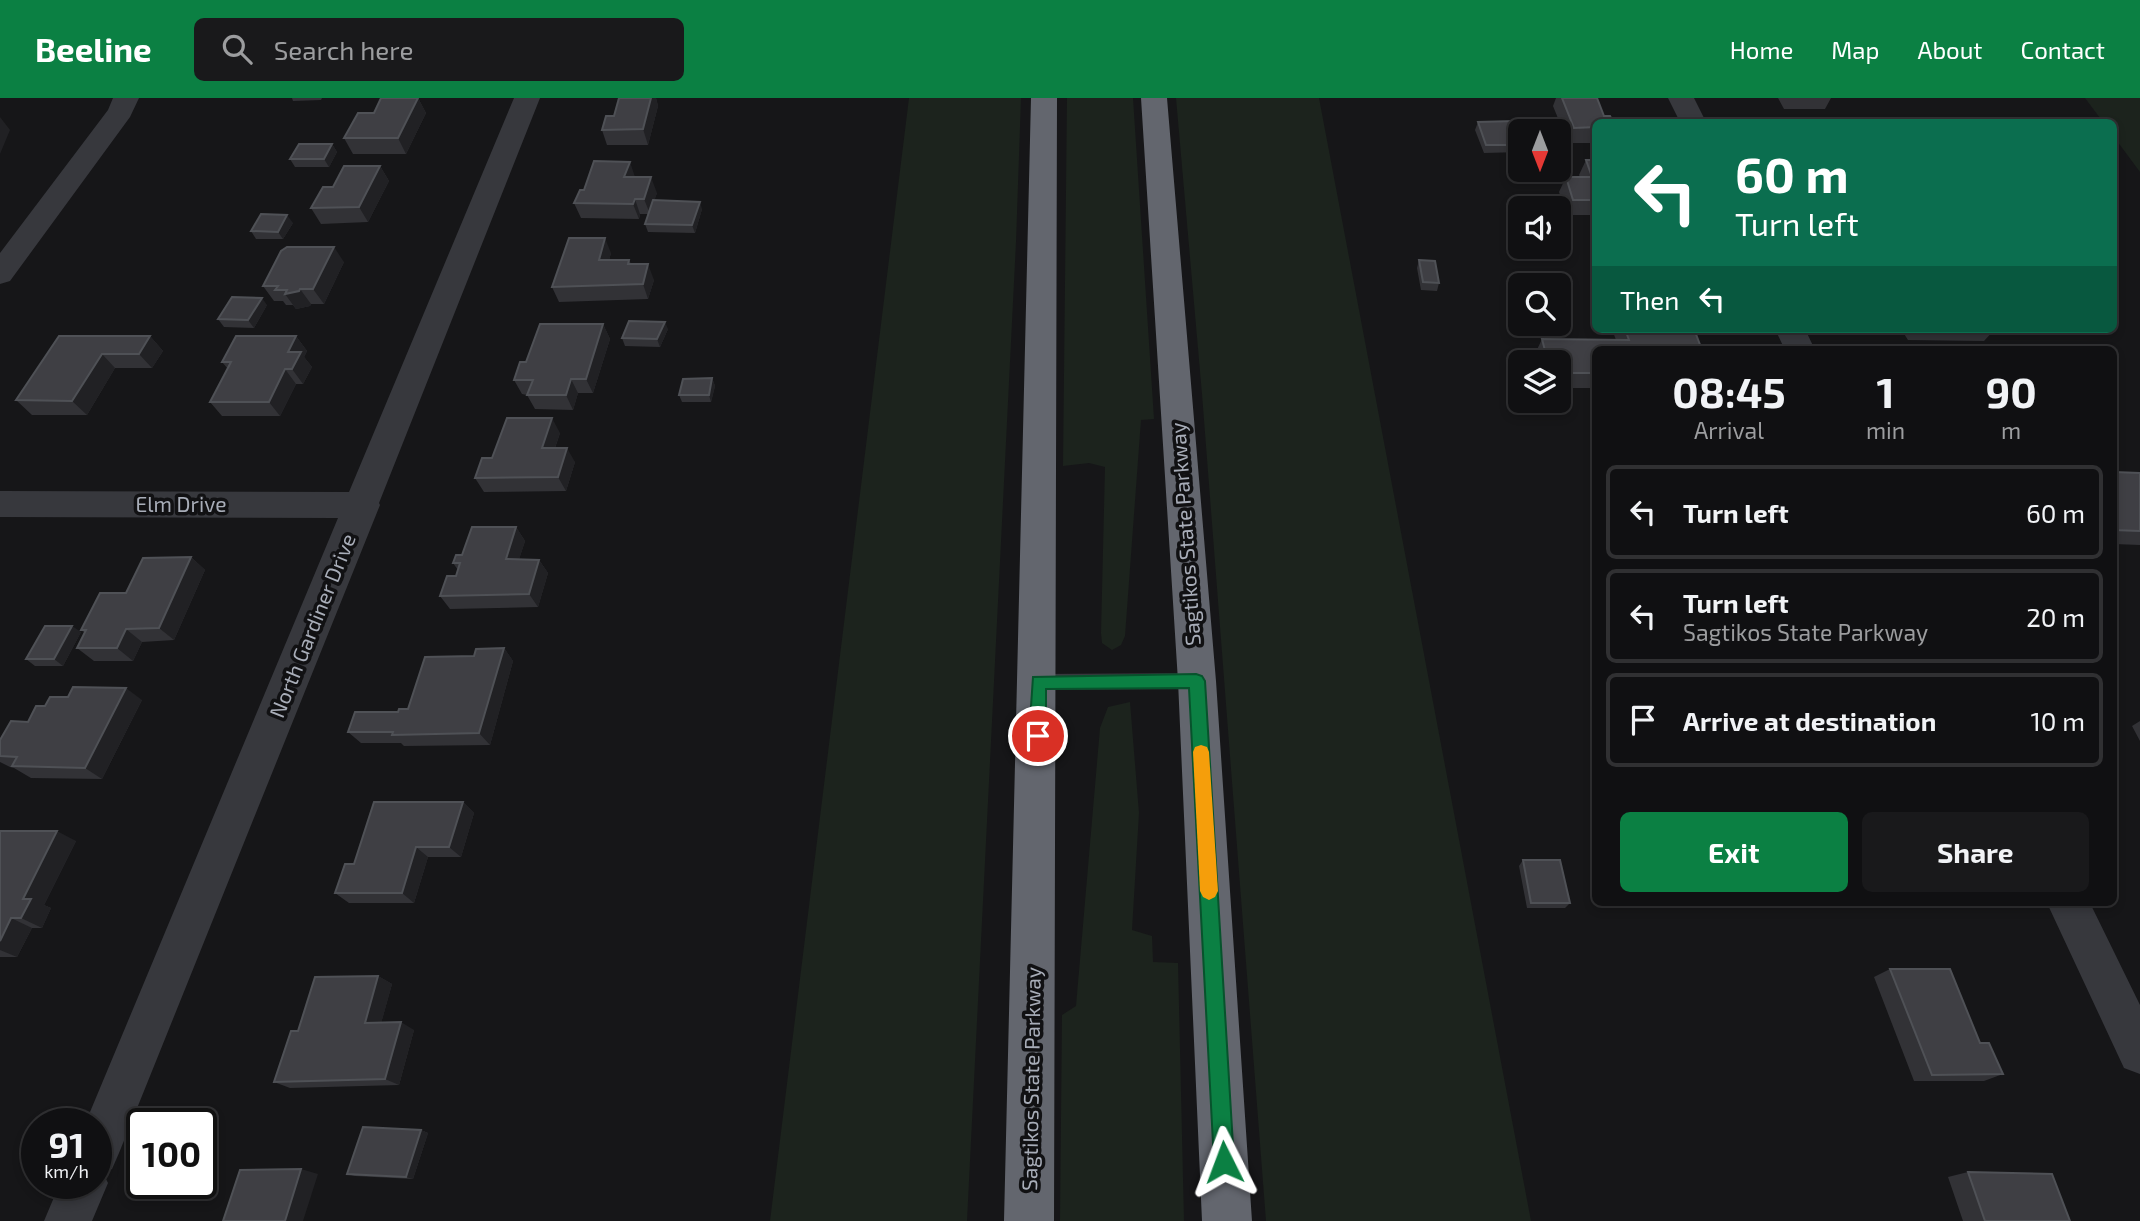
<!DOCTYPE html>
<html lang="en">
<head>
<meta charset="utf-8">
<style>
	:root { --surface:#101012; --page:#19191b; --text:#f1f3f6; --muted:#9c9d9f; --line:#303032; --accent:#0b8043 }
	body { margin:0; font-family:"Exo 2",sans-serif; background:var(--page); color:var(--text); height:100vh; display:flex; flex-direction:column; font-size:26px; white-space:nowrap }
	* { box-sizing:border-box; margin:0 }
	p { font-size:23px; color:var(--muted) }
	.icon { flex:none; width:38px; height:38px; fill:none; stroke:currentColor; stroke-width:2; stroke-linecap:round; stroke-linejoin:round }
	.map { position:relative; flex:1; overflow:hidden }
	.sheet { position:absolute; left:1592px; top:248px; width:525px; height:560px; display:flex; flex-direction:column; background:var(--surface); border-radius:10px; box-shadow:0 4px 10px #0003,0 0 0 2px var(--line) }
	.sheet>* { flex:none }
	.banner { position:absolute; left:1592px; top:21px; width:525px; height:214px; border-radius:10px; box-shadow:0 4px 10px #0003,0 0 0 2px var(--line); background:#0b6e4f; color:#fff; overflow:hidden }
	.needle { width:46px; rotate:180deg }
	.tools { position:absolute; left:1508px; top:21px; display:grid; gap:14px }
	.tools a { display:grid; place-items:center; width:63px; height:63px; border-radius:10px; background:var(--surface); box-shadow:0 4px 10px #0003,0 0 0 2px var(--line); font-size:35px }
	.speed { position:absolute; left:21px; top:1010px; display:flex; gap:14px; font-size:35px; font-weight:700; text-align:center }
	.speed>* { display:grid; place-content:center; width:91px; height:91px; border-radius:50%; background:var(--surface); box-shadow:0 4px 10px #0003,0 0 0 2px var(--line); line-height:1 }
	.speed small { font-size:18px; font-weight:400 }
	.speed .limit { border:4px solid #111; border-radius:10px; background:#fff; color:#111 }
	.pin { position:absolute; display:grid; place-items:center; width:60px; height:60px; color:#fff; margin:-30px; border:4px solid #fff; border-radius:50%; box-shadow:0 2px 7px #0007 }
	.me { position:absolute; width:77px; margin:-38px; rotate:357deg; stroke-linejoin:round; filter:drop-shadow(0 0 5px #0008) }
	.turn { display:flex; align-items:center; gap:24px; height:147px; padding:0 28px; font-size:32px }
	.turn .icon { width:91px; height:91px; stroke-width:2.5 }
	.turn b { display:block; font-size:49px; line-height:60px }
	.then { display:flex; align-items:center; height:66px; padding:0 28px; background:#0003; gap:14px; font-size:26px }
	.eta { display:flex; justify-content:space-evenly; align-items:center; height:119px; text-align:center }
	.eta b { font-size:42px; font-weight:700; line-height:49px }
	.cta { display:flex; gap:14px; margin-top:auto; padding:14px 28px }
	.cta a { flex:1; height:80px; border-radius:10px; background:var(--accent); color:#fff; font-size:28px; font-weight:700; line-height:80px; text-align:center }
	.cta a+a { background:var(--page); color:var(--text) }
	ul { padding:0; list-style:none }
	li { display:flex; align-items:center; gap:21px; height:94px; margin:0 14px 10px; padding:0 14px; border:4px solid var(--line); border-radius:10px }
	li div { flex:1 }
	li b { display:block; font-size:26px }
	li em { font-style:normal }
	header { display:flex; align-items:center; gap:42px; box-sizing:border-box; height:98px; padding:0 35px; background:var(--accent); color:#fff }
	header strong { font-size:33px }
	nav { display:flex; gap:38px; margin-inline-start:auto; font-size:24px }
	.search { width:490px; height:63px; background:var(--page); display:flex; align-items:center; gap:18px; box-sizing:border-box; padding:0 24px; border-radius:10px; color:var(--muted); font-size:26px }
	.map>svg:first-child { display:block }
</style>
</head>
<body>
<header>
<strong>Beeline</strong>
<div class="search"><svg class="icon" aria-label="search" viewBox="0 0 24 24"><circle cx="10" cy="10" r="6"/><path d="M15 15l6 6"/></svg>Search here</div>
<nav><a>Home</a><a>Map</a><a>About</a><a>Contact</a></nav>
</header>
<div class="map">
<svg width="2140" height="1123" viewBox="0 0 2140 1123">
	<rect width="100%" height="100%" fill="#161618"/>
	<path fill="#1c231d" d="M909 0H1021L1016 144 967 1123H770Z
		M1067 0H1133L1154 321 1141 322 1125 538 1121 547 1112 552 1102 545 1101 535 1105 369 1089 365 1063 368Z
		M1176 0H1319L1531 1123H1266L1202 296Z
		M2085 0H2140V74L2114 39V24H2103Z
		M1130 604 1139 715 1132 832 1152 838 1153 864 1178 865 1184 1123H1060L1062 917 1076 908 1100 630 1108 609Z"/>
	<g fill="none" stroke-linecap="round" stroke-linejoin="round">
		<path fill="#37383d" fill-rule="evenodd" d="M1197 575 1203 578 1206 583 1203 588 1197 591 1039 592 1033 589 1030 584 1033 579 1039 576Z"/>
		<path fill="#37383d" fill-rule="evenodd" d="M113 0H139L130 19 10 183 0 186V155L108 12Z
			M514 0H540L379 405 380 407 119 1055 112 1071 103 1075 108 1085 92 1123H44L60 1085H96V1026H85L338 420 0 419V393L349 394Z
			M1668 0H1694L1706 24H1680Z
			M1775 231H1805L1815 252H1785Z
			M2047 805H2090L2140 907V976L2124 970Z"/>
		<path fill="#63666e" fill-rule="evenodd" d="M1031 0H1057L1054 1123H1004Z
			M1141 0H1167L1216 583 1252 1123H1202L1178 583Z"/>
	</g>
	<path fill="#323236" d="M292 0H322L321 2 293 3Z
		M418 0 426 15 406 56H353L344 40 374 15Z
		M619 0H656L658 8 648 47H607L602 32 614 18Z
		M1556 0H1597L1604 18 1596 24V45H1568L1553 8Z
		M1778 0H1831L1825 11H1784Z
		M1478 24 1521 38V54L1484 55 1475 32Z
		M332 46 337 54 329 69H295L290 61Z
		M1586 62H1596V117H1567L1559 94 1566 79H1580L1579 77Z
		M380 68 389 83 368 124 321 126 311 110 333 89Z
		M584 92 657 95 654 102 702 111 695 135 648 134 645 126 648 116H640L639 121 581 120 574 105Z
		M293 125 283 141H256L251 133Z
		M611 155 609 162H629L631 166 654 182 648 201 559 204 552 189Z
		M1419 162 1439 185 1437 193 1421 192 1417 170Z
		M344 164 324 206H311L310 208 296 211 293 207H286L283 203H274L263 188Z
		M267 207 254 230 224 229 218 221Z
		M603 226 610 241 593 295H578L573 312 535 311 527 297 522 296 514 282 526 264Z
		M668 231 660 249 625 248 622 240Z
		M1615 231H1694L1596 252V290H1559V264H1537L1535 256 1542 241 1616 242 1613 234Z
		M1901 231H1995L1984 243 1908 242Z
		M59 238H150L163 253 152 270H115L87 317H32L16 302Z
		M296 238 307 253 304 259 312 269 303 286H296L280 318H222L210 304 228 271 222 264Z
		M712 280 715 288 711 304H682L679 297Z
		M560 335 555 350 575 364 566 393 484 394 475 380 492 360Z
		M2114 374 2140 375V447L2114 446Z
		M516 429 525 443 519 461 539 462 548 475 538 509 450 511 440 498 456 478 458 472 453 465 462 457Z
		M191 459 205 472 174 542 142 544 133 563H94L77 550 85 535 81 532 126 495Z
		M81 534 63 568H35L26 561Z
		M504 550 513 563 490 647 404 648 401 645H361L348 634 408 611 474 558Z
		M142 602 102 681 31 680 14 670 10 669 0 664V642L28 624 45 608Z
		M2140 623V643L2132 628Z
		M463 704 474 715 461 759H428L414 805H349L335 795 354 766Z
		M0 733 76 743 44 807 51 810 42 830H32L17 859H0Z
		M1523 762 1570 805 1565 810H1527L1519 768Z
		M1890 871 1980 945 2003 976 1984 983H1914L1874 879Z
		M378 878 392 886 381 925 414 932 399 987 290 990 274 984 298 933Z
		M421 1032 428 1035 413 1081 355 1078 347 1076Z
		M1968 1074 2070 1123H1963L1948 1079Z"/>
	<path fill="#212124" d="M418 0 426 15 406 56 398 40Z
		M651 0H656L658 8 648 47 643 31Z
		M0 19 10 32 0 56Z
		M332 46 337 54 329 69 324 61Z
		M630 64 635 79H624Z
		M380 68 389 83 368 124 359 109Z
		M651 79 657 95 650 116 644 101Z
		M635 101 640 116 639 121 633 106Z
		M700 104 702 111 695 135 692 127Z
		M287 117 293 125 283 141 278 134Z
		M605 140 611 155 605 177 599 162Z
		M334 149 344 164 324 206 313 191Z
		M648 166 654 182 648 201 643 186Z
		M300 191 311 206 310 208 296 211 285 196Z
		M262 200 267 207 254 230 248 222Z
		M665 224 668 231 660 249 657 241Z
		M603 226 610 241 593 295 586 281Z
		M150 238 163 253 152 270 139 256Z
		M296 238 307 253 304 259 312 269 303 286 292 271 288 254Z
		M102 256 115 270 87 317 72 303Z
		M285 271 296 286 280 318 269 304Z
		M712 280 715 288 711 304 709 297Z
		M571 281 578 295 573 312 566 297Z
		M552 320 560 335 550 364 542 350Z
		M567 350 575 364 566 393 558 379Z
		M516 429 525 443 515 474 506 461Z
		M191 459 205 472 174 542 159 530Z
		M539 462 548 475 538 509 529 496Z
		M72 528 81 534 63 568 54 561Z
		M126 531 142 544 133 563 117 550Z
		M504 550 513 563 490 647 479 635Z
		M126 590 142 602 102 681 85 670Z
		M463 704 474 715 461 759 449 749Z
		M57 733 76 743 44 807 51 810 42 830 21 820 23 801Z
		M416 749 428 759 414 805 402 795Z
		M11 820 32 830 17 859 0 852V843Z
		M378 878 392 886 379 933 365 925Z
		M401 924 414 932 399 987 385 981Z
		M421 1032 428 1035 413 1081 406 1079Z
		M301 1071 318 1076 303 1123H285Z"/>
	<path fill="#3f3f44" stroke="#4f5156" stroke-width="2" d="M381 0H418L398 40H344L358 15H374Z
		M619 0H651L643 31 602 32 606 18H614Z
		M1562 0H1597L1604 18H1610L1613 24H1596V29L1574 30Z
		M1515 23 1521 38V47H1486L1478 24Z
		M299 46H332L324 61H290Z
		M1586 62H1596V102H1573L1566 79H1592Z
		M594 63 630 64 624 79H651L644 101H635L633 106 574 105 580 92H584Z
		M344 68H380L359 109 311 110 323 89H333Z
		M653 102 700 104 692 127 645 126Z
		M261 116 287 117 278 134 251 133Z
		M569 140H605L599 162H629L628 166H648L643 186 552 189Z
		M287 149H334L313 191H300L299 193 285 196 287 192H275L278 188H263L281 153Z
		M1419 162 1435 163 1439 185 1423 184Z
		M232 199 262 200 248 222 218 221Z
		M629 223 665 224 657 241 622 240Z
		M540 226H603L586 281H571L566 297H527L533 282H514L520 264H526Z
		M1625 231H1694L1702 252H1596V275H1559V264H1548L1542 241 1629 242Z
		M59 238H150L139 256H102L72 303 16 302Z
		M236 238H296L288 254H301L292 271H285L269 304H210L231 264H222Z
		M712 280 709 297H679L683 281Z
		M507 320H552L542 350H567L558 379 475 380 482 360H492Z
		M2114 374 2140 375V433L2114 432Z
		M472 429H516L506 461 539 462 529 496 440 498 447 478H456L460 465H453L456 457H462Z
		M191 459 159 530 126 531 117 550H77L86 532H81L100 495H126L143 460Z
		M45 528H72L54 561H26Z
		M504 550 479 635 392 637 393 634H348L355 614H398L399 611H408L425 559 474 558 476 551Z
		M73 589 126 590 85 670 12 668 17 659 0 658V642L11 623 28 624 36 608H45L50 599H68Z
		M374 704H463L449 749H416L402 795H335L345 766H354Z
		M0 733H57L23 801H31L21 820H11L0 843Z
		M1523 762H1560L1570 805H1531Z
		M1890 871H1950L1980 945H1989L2003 976 1932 977Z
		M378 878 365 925 401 924 385 981 274 984 291 933H298L315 879Z
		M363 1029 421 1032 406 1079 347 1076Z
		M301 1071 285 1123H223L240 1072Z
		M1968 1074 2052 1076 2070 1123H1985Z"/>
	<path fill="#0b8043" stroke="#07532c" stroke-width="2" d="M1196 576 1202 578 1205 583 1234 1064 1231 1071 1224 1074 1217 1071 1214 1064 1189 590 1046 591V638L1043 643 1038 645 1032 643 1029 638 1033 579Z"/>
	<path fill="#f59e0b" d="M1201 647 1207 649 1209 654 1218 793 1215 799 1209 802 1203 799 1200 793 1193 654 1195 649Z"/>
	<g text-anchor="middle" stroke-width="7" stroke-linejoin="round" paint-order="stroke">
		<g font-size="21" fill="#a8adb8" stroke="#111113">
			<text x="181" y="414">Elm Drive</text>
			<text transform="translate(1186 436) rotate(-94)" y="7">Sagtikos State Parkway</text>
			<text transform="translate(313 528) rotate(-68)" y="7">North Gardiner Drive</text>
			<text transform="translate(1032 981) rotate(-89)" y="7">Sagtikos State Parkway</text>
		</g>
	</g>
</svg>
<div class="tools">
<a><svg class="needle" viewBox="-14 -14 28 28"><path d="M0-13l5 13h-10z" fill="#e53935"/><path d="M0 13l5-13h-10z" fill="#9c9d9f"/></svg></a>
<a><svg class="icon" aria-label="sound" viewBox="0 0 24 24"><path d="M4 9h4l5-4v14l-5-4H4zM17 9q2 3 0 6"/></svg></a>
<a><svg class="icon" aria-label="search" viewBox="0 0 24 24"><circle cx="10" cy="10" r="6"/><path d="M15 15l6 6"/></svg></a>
<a><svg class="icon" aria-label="layers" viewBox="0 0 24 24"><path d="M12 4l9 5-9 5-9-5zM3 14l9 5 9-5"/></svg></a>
</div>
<div class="speed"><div>91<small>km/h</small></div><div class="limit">100</div></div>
<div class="pin" style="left:1038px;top:638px;background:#d93025"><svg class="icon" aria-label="arrive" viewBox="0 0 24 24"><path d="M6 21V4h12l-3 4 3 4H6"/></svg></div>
<svg class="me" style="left:1224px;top:1064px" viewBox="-20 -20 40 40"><path d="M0-17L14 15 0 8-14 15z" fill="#0b8043" stroke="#fff" stroke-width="4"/></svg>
<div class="banner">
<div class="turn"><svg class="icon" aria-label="left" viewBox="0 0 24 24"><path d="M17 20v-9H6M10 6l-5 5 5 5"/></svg><div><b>60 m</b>Turn left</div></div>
<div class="then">Then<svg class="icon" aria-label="left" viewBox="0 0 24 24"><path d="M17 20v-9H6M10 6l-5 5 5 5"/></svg></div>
</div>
<section class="sheet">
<div class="eta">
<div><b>08:45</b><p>Arrival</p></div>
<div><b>1</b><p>min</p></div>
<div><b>90</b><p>m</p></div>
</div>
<ul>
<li><svg class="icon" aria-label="left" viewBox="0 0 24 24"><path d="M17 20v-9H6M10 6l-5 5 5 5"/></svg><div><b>Turn left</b></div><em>60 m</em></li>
<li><svg class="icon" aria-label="left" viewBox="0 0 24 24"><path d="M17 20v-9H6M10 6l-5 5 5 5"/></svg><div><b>Turn left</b><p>Sagtikos State Parkway</p></div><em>20 m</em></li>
<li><svg class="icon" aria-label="arrive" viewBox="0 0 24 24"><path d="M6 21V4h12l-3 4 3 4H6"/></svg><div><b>Arrive at destination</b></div><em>10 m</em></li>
</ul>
<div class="cta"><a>Exit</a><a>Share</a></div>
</section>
</div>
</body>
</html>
